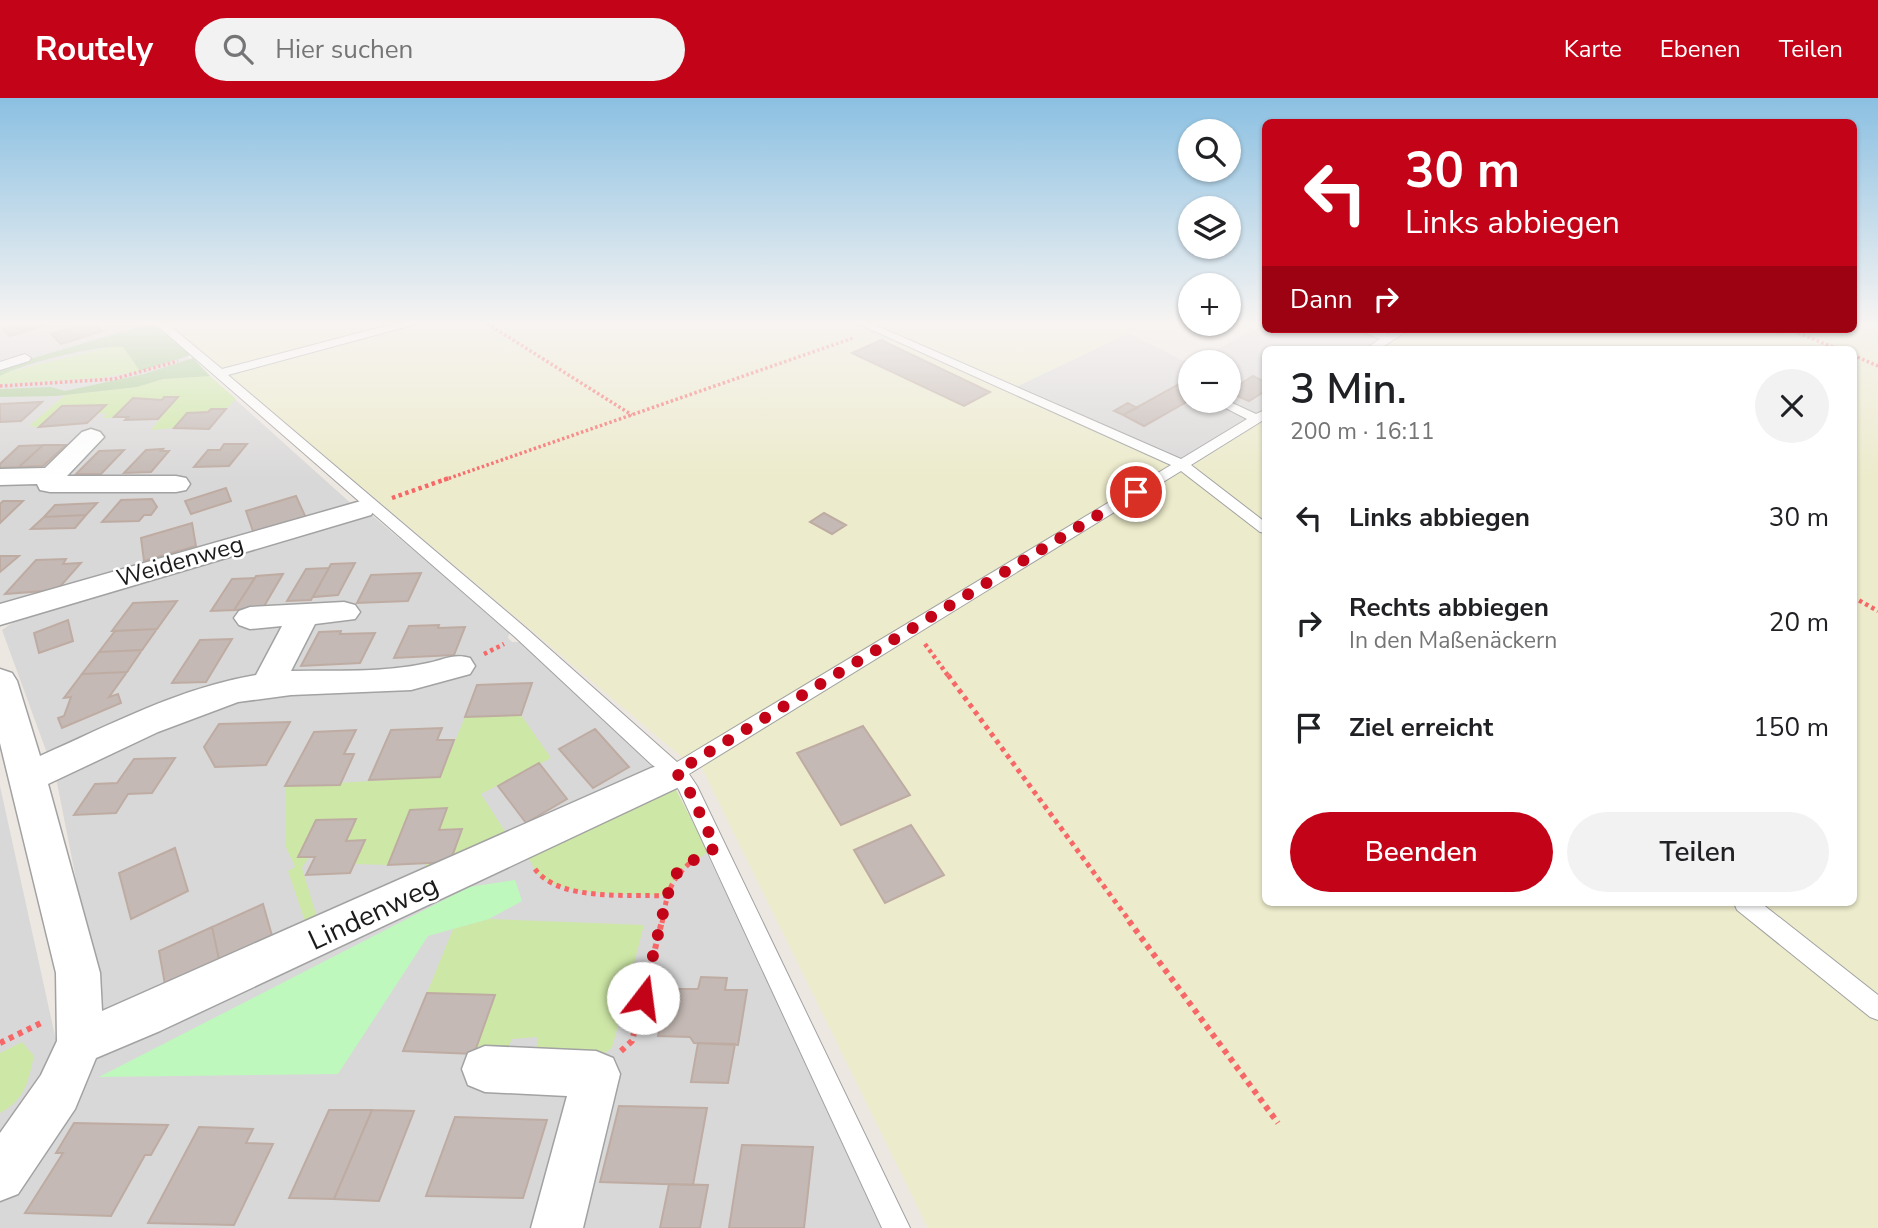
<!DOCTYPE html>
<html lang="de">
<head>
<meta charset="utf-8">
<style>
	:root { --surface:#fff; --page:#f2f2f2; --text:#202124; --muted:#757577; --accent:#c30317 }
	body { margin:0; font-family:"Nunito Sans",sans-serif; background:var(--page); color:var(--text); height:100vh; display:flex; flex-direction:column; font-size:26px; white-space:nowrap }
	* { box-sizing:border-box; margin:0 }
	p { font-size:23px; color:var(--muted) }
	.icon { flex:none; width:38px; height:38px; fill:none; stroke:currentColor; stroke-width:2; stroke-linecap:round; stroke-linejoin:round }
	.map { position:relative; flex:1; overflow:hidden }
	.sheet { position:absolute; left:1262px; top:248px; width:595px; height:560px; display:flex; flex-direction:column; background:var(--surface); border-radius:10px; box-shadow:0 2px 5px #0004 }
	.sheet>* { flex:none }
	.top-card { position:absolute; left:1262px; top:21px; width:595px; height:214px; border-radius:10px; box-shadow:0 2px 5px #0004; background:#c30317; color:#fff; overflow:hidden }
	.fabs { position:absolute; left:1178px; top:21px; display:grid; gap:14px }
	.fabs a { display:grid; place-items:center; width:63px; height:63px; border-radius:50%; background:var(--surface); box-shadow:0 2px 5px #0004; font-size:35px }
	.pin { position:absolute; display:grid; place-items:center; width:60px; height:60px; color:#fff; margin:-30px; border:4px solid #fff; border-radius:50%; box-shadow:0 2px 7px #0007 }
	.me { position:absolute; width:77px; margin:-38px; rotate:15deg; stroke-linejoin:round; filter:drop-shadow(0 0 5px #0008) }
	.turn { display:flex; align-items:center; gap:24px; height:147px; padding:0 28px; font-size:32px }
	.turn .icon { width:91px; height:91px; stroke-width:2.5 }
	.turn b { display:block; font-size:49px; line-height:60px }
	.then { display:flex; align-items:center; height:66px; padding:0 28px; background:#0003; gap:14px; font-size:26px }
	.round { display:grid; place-items:center; flex:none; width:74px; height:74px; border-radius:37px; background:var(--page) }
	.overview { display:flex; align-items:center; justify-content:space-between; height:119px; padding:0 28px }
	h1 { font-size:42px; font-weight:600; line-height:52px }
	.action { display:flex; gap:14px; margin-top:auto; padding:14px 28px }
	.action a { flex:1; height:80px; border-radius:42px; background:var(--accent); color:#fff; font-size:28px; font-weight:600; line-height:80px; text-align:center }
	.action a+a { background:var(--page); color:var(--text) }
	ul { padding:0; list-style:none }
	li { display:flex; align-items:center; gap:21px; height:105px; padding:0 28px }
	li div { flex:1 }
	li b { display:block; font-size:26px }
	li em { font-style:normal }
	header { display:flex; align-items:center; gap:42px; box-sizing:border-box; height:98px; padding:0 35px; background:var(--accent); color:#fff }
	header strong { font-size:33px }
	nav { display:flex; gap:38px; margin-inline-start:auto; font-size:24px }
	.search { width:490px; height:63px; background:var(--page); display:flex; align-items:center; gap:18px; box-sizing:border-box; padding:0 24px; border-radius:38px; color:var(--muted); font-size:26px }
	.map>svg:first-child { display:block }
</style>
</head>
<body>
<header>
<strong>Routely</strong>
<div class="search"><svg class="icon" aria-label="search" viewBox="0 0 24 24"><circle cx="10" cy="10" r="6"/><path d="M15 15l6 6"/></svg>Hier suchen</div>
<nav><a>Karte</a><a>Ebenen</a><a>Teilen</a></nav>
</header>
<div class="map">
<svg width="1878" height="1130" viewBox="0 0 1878 1130">
	<rect width="100%" height="100%" fill="#ede7e1"/>
	<path fill="#d9d8d8" d="M0 223H148L355 409 0 514Z
		M1265 226V231H1352L1382 241 1363 252H1265V310L1181 361 1018 288 1128 235 1190 266V303H1228V264H1193Z
		M368 414 510 533 508 540 512 544H521L657 673 158 900 102 913 56 680 2 532 22 518Z
		M0 688 61 965 675 690 888 1130H0Z"/>
	<path fill="#ecebcb" d="M165 223H850L1173 366 684 661Z
		M861 223H1154L1018 288Z
		M1853 223H1878V1130H928L701 668 1265 321V805H1853V252H1377L1411 231H1853Z"/>
	<path fill="#cde7a6" d="M114 248H123L140 273 100 280 0 286V278L3 275Z
		M193 278H210L236 301 226 311 187 315 174 330 151 332 177 299 162 302 133 301 113 320H103L107 315 97 316 105 307 62 308 39 329 29 328 65 297 137 289 163 281Z
		M521 617 551 660 481 696 512 744 427 783 425 765 450 764 462 732H439L446 710 410 712 388 767 354 766 364 742 346 743 355 721 316 722 299 759H309L302 770 319 826 308 832 288 773 295 769 285 747V688L440 679 465 619Z
		M675 690 708 754 676 776 667 798C637 795 561 799 540 778 534 772 530 762 526 755Z
		M489 821 644 827 612 950 584 969 534 967 538 939 512 941 506 955 474 956 495 897 427 895 453 831Z
		M22 944 34 958C28 984 25 1002 0 1015V955Z"/>
	<path fill="#abcc96" d="M155 224 191 257 140 273 123 249C99 246 21 266 0 278V270Z
		M193 260 210 278 163 281 137 289 56 298 0 299V291L51 289 65 293 144 276Z"/>
	<path fill="#bef8bc" d="M515 782 522 803 489 821 428 838 338 976 99 979 469 789Z"/>
	<path fill="#c4b9b4" stroke="#beaca3" stroke-width="2" d="M30 223H40L45 227 10 238 3 231Z
		M91 224 102 233 61 246 51 236Z
		M881 242 990 294 964 308 852 255Z
		M1253 278 1265 284V293L1249 303 1228 294Z
		M1190 280V302L1144 328 1123 317Z
		M164 299H178L158 321 125 322 128 319H114L133 300 162 302Z
		M42 304 21 323 0 324V306Z
		M1128 305 1137 310 1123 317 1114 313Z
		M106 307 87 325 39 329 62 308Z
		M211 311H226L209 331 174 330 187 315 208 314Z
		M224 346H247L229 368 194 369 208 352H220Z
		M43 347H66L43 368 19 369Z
		M43 347 19 369 0 370V366L19 348Z
		M163 351 161 353H169L151 374 124 375 146 352Z
		M124 352 101 376H76L99 353Z
		M226 390 231 403 191 416 185 403Z
		M296 398 306 420 254 436 246 413Z
		M152 401 157 409 151 417H144L139 423 102 424 121 402Z
		M3 403H23L0 425V406Z
		M97 405 86 417 44 419 55 407Z
		M824 415 846 427 832 436 810 424Z
		M86 417 75 430 31 431 44 419Z
		M192 425 196 448 144 463 141 440Z
		M0 458H19L0 474Z
		M66 461 63 466 81 465 57 492 5 496 36 462Z
		M355 465 338 497 313 499 331 466Z
		M329 470 311 502 287 503 306 471Z
		M421 475 408 503 357 505 371 477Z
		M283 476 263 510 234 512 256 478Z
		M255 480 234 512 211 513 232 481Z
		M177 503 157 531 112 533 133 505Z
		M68 522 73 543 39 555 34 535Z
		M439 527 438 530 465 529 454 557 394 560 409 528Z
		M157 531 142 552 99 554 115 533Z
		M341 533 340 536 375 535 360 565 301 568 319 534Z
		M232 541 206 584 172 585 200 542Z
		M142 552 127 574 82 576 99 554Z
		M127 574 109 599 118 596 121 605 62 630 58 620 64 618 71 599 64 600 82 576Z
		M532 585 521 617 465 619 477 587Z
		M290 624 266 667 215 669 204 649 219 626Z
		M863 628 910 697 841 727 797 655Z
		M442 630 437 642H454L440 679 369 682 391 632Z
		M595 631 629 669 593 690 559 651Z
		M356 632 344 656H354L340 687 285 688 314 634Z
		M175 660 152 695 128 696 116 715 74 717 95 686 117 685 134 661Z
		M539 665 567 701 526 725 498 688Z
		M447 710 439 732 462 731 450 764 388 767 410 712Z
		M356 721 346 743 365 742 350 775 306 777 315 759H298L316 722Z
		M911 727 944 777 885 805 854 752Z
		M175 750 188 793 131 821 119 775Z
		M263 806 273 841 220 866 212 829Z
		M212 829 220 866 166 892 159 853Z
		M701 879 727 880 725 892H747L738 947 694 945 690 939 658 938 670 891H698Z
		M427 895 495 897 474 956 403 953Z
		M698 945 735 946 728 985 691 984Z
		M619 1008 707 1010 693 1087 600 1084Z
		M329 1012H372L334 1101 289 1100Z
		M372 1012 414 1013 379 1103 334 1101Z
		M455 1019 547 1022 523 1100 426 1098Z
		M74 1025 168 1027 151 1057H145L111 1118 25 1115 63 1055H56Z
		M199 1029 253 1031 246 1045 273 1046 234 1127 148 1125Z
		M742 1047 813 1049 804 1130H729Z
		M669 1086 708 1087 700 1130H660Z"/>
	<g fill="none" stroke-linecap="round" stroke-linejoin="round">
		<defs>
			<path id="service" d="M152 223H164L222 271 404 223H421L420 225 228 277 527 531 677 664 1171 367 852 223H866L1181 361 1247 321 1212 303H1228L1256 316 1265 312V321L1191 367 1265 424V435L1260 434 1181 373 689 676 697 688 910 1130H882L679 692 669 679 651 666 515 539Z
				M1356 231H1374L1388 236 1396 231H1410L1378 252H1364L1380 241Z
				M25 256 31 260 29 263 0 272V264Z
				M1734 805H1761L1878 897V922L1870 919 1737 812Z"/>
			<path id="minor" d="M91 331 100 334 104 339 67 378H176L186 380 190 386 186 392 176 394H50L40 392 37 386 0 387V371L45 370 82 334Z
				M361 403 371 405 375 411 371 417 0 527V506Z
				M344 504 355 507 360 514 355 521 315 526 291 573C337 572 383 575 428 565 443 562 454 555 470 560L475 568 470 576 411 592 291 597 238 604 158 634 48 686 100 875 102 913 651 670 664 666 677 670 683 680 677 690 160 933 96 960 75 1011 18 1096 0 1103V1035L41 977 57 943 56 875 0 645V571L12 575 17 583 40 658C110 627 179 590 256 577L282 528 250 531 239 527 234 520 239 513 250 509Z
				M485 948 596 953 613 960 620 976 583 1130H531L567 998 485 994 468 987 462 971 468 955Z"/>
		</defs>
		<use href="#service" stroke="#a2a2a2" stroke-width="2"/>
		<use href="#minor" stroke="#a2a2a2" stroke-width="3"/>
		<path stroke="#f76767" stroke-width="3.5" stroke-dasharray="2.5 2.5" stroke-linecap="butt" d="M483 223 632 317
			M1789 231 1840 252
			M1853 257 1878 268
			M0 288 114 281 178 263
			M444 382 853 240"/>
		<path stroke="#f76767" stroke-width="4.5" stroke-dasharray="3.5 3.5" stroke-linecap="butt" d="M392 400 449 380
			M1853 499 1878 513
			M925 546 949 579
			M484 556 504 546"/>
		<path stroke="#f76767" stroke-width="5" stroke-dasharray="4.5 4.5" stroke-linecap="butt" d="M948 577 1131 825
			M535 771C559 804 630 796 667 798
			M662 825C668 791 670 781 697 759"/>
		<path stroke="#f76767" stroke-width="6" stroke-dasharray="5 5" stroke-linecap="butt" d="M1129 823 1278 1025
			M0 945 43 924
			M621 953 632 943 662 823"/>
		<use href="#service" fill="#fff" fill-rule="evenodd"/>
		<use href="#minor" fill="#fff" fill-rule="evenodd"/>
	</g>
	<linearGradient id="sky" x2="0" y2="1"><stop stop-color="#8bc0e2"/><stop offset="0.59" stop-color="#f7f4f2"/><stop offset="1" stop-color="#f7f4f2" stop-opacity="0"/></linearGradient>
	<rect width="1878" height="381" fill="url(#sky)"/>
	<g fill="none" stroke-linecap="round" stroke-linejoin="round">
		<path stroke="#c30317" stroke-width="12" stroke-dasharray="0 21.6" d="M643 900 667 798 676 776 700 757 716 750 687 688 676 674 1136 394"/>
	</g>
	<g text-anchor="middle" stroke-width="5" stroke-linejoin="round" paint-order="stroke">
		<g font-size="24" fill="#1b1b1b" stroke="#fff">
			<text transform="translate(180 463) rotate(-16)" y="8">Weidenweg</text>
		</g>
		<g font-size="28" fill="#1b1b1b" stroke="#fff">
			<text transform="translate(373 814) rotate(-25)" y="10">Lindenweg</text>
		</g>
	</g>
</svg>
<div class="fabs">
<a><svg class="icon" aria-label="search" viewBox="0 0 24 24"><circle cx="10" cy="10" r="6"/><path d="M15 15l6 6"/></svg></a>
<a><svg class="icon" aria-label="layers" viewBox="0 0 24 24"><path d="M12 4l9 5-9 5-9-5zM3 14l9 5 9-5"/></svg></a>
<a>+</a>
<a>−</a>
</div>
<div class="pin" style="left:1136px;top:394px;background:#d93025"><svg class="icon" aria-label="arrive" viewBox="0 0 24 24"><path d="M6 21V4h12l-3 4 3 4H6"/></svg></div>
<svg class="me" style="left:643px;top:900px" viewBox="-20 -20 40 40"><circle r="19" fill="#fff"/><path d="M0-13L10 11 0 6-10 11z" fill="#c30317"/></svg>
<div class="top-card">
<div class="turn"><svg class="icon" aria-label="left" viewBox="0 0 24 24"><path d="M17 20v-9H6M10 6l-5 5 5 5"/></svg><div><b>30 m</b>Links abbiegen</div></div>
<div class="then">Dann<svg class="icon" aria-label="right" viewBox="0 0 24 24"><path d="M7 20v-9h11M14 6l5 5-5 5"/></svg></div>
</div>
<section class="sheet">
<div class="overview"><div><h1>3 Min.</h1><p>200 m · 16:11</p></div><a class="round"><svg class="icon" aria-label="close" viewBox="0 0 24 24"><path d="M6 6l12 12M18 6L6 18"/></svg></a></div>
<ul>
<li><svg class="icon" aria-label="left" viewBox="0 0 24 24"><path d="M17 20v-9H6M10 6l-5 5 5 5"/></svg><div><b>Links abbiegen</b></div><em>30 m</em></li>
<li><svg class="icon" aria-label="right" viewBox="0 0 24 24"><path d="M7 20v-9h11M14 6l5 5-5 5"/></svg><div><b>Rechts abbiegen</b><p>In den Maßenäckern</p></div><em>20 m</em></li>
<li><svg class="icon" aria-label="arrive" viewBox="0 0 24 24"><path d="M6 21V4h12l-3 4 3 4H6"/></svg><div><b>Ziel erreicht</b></div><em>150 m</em></li>
</ul>
<div class="action"><a>Beenden</a><a>Teilen</a></div>
</section>
</div>
</body>
</html>
